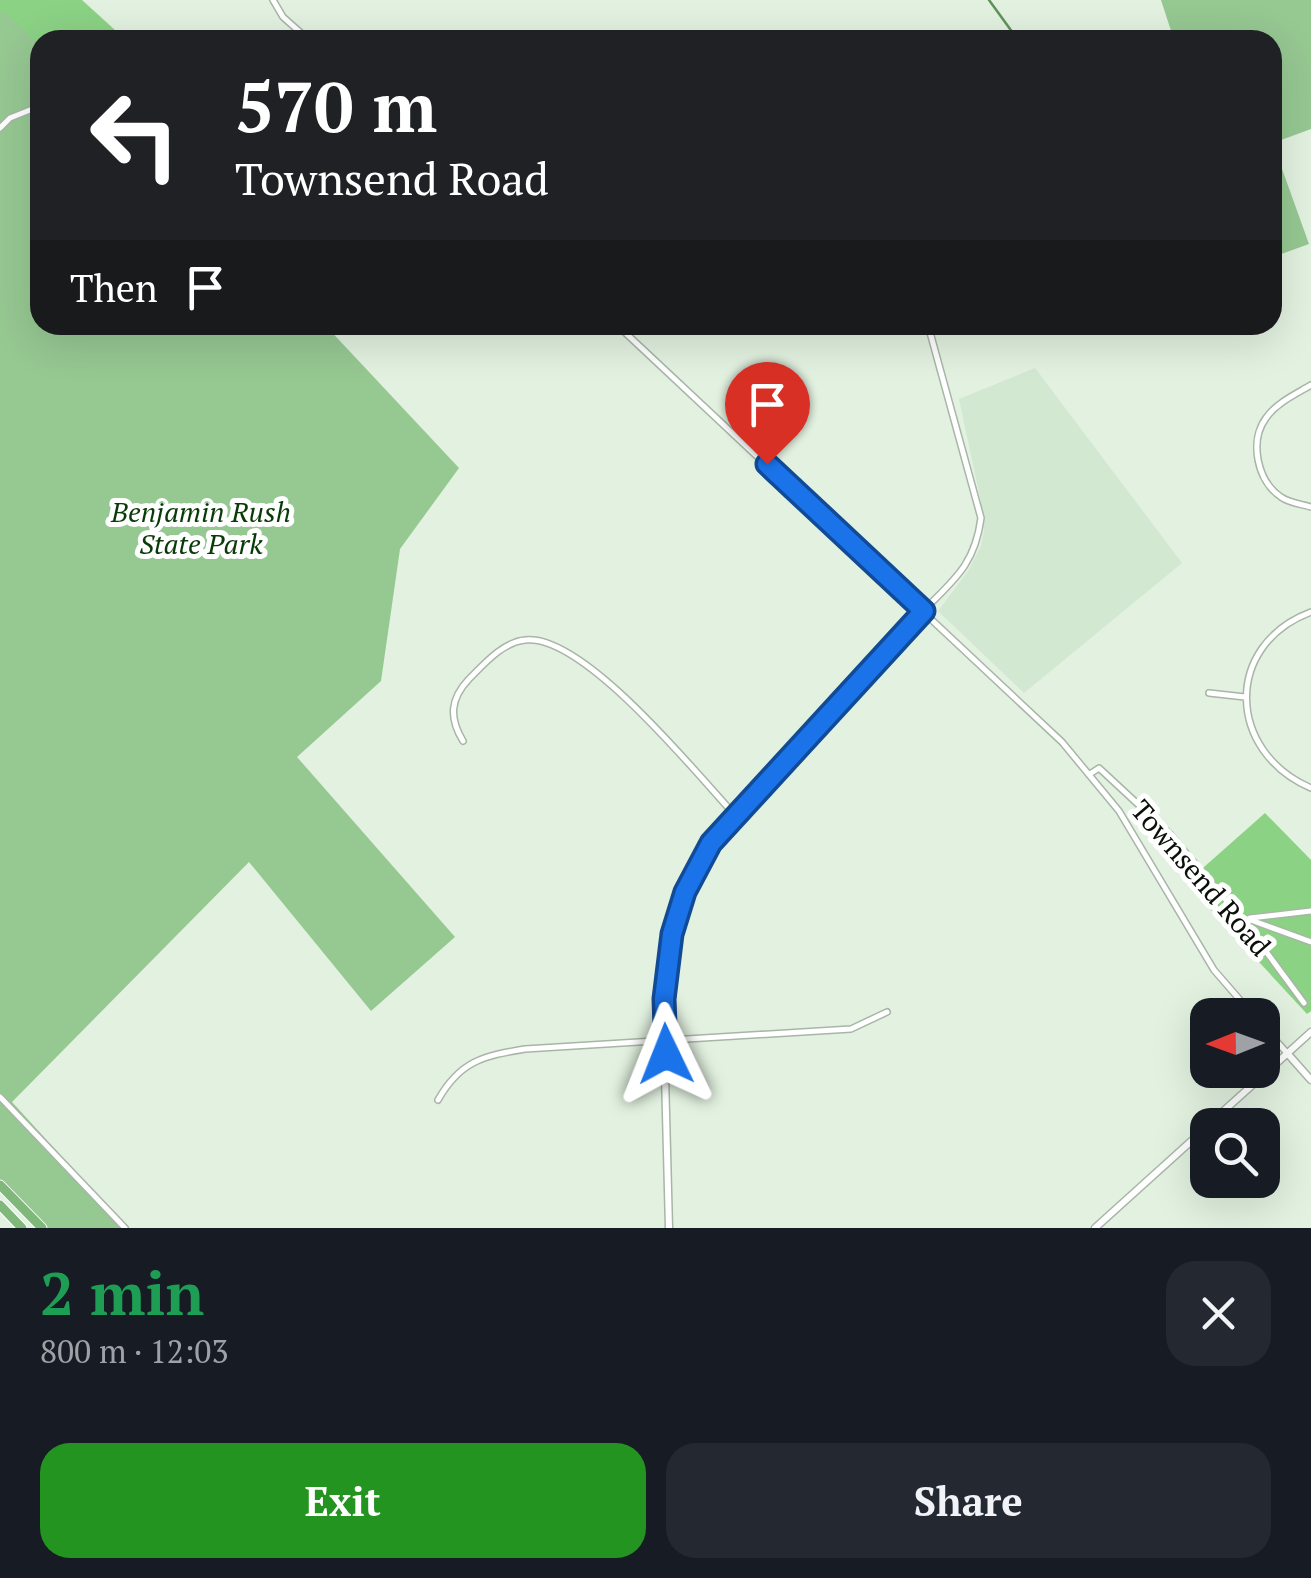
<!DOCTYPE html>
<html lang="en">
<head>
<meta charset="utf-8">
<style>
	:root { --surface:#171b24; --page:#242831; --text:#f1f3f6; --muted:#9ea1a6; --accent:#249420 }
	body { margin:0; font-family:"PT Serif",serif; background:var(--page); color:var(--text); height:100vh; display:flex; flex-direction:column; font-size:38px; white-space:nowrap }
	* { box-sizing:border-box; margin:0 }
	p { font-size:32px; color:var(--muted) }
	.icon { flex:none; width:55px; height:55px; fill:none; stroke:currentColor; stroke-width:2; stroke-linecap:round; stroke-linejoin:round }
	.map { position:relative; height:1228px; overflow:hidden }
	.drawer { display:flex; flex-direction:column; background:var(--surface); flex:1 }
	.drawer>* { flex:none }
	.banner { position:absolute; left:30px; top:30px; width:1252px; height:305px; border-radius:30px; box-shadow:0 10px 40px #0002; background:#202124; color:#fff; overflow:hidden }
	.needle { width:65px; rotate:269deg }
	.fabs { position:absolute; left:1190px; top:998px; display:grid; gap:20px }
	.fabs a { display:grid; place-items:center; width:90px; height:90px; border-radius:20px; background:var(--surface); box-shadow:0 10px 40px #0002; font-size:50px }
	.pin { position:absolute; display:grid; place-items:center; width:85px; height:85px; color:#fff; margin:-102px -42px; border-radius:50% 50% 50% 0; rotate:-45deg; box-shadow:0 0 10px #0007 }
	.pin .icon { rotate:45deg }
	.me { position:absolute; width:110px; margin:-55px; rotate:358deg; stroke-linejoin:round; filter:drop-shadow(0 0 8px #0008) }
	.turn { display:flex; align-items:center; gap:35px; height:210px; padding:0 40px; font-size:45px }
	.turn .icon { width:130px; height:130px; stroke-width:2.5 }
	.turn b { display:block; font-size:70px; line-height:85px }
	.then { display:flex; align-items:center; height:95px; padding:0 40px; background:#0003; gap:20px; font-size:38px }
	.round { display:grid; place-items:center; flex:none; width:105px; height:105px; border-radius:30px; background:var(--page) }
	.head { display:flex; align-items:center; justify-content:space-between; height:170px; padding:0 40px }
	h1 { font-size:60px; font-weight:800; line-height:75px; color:#1e9e55 }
	.primary-button { display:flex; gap:20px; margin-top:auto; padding:20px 40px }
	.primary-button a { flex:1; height:115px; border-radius:30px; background:var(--accent); color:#fff; font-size:40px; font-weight:800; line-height:115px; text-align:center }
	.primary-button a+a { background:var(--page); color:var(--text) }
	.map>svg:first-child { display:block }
</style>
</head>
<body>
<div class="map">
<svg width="1311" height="1228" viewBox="0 0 1311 1228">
	<rect width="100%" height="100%" fill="#e2f1e0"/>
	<path fill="#d3e8d1" d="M1035 368 1182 563 1024 693 938 611 968 571 981 546 984 531 981 502 959 399Z"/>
	<path fill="#96c892" d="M0 0 40 40V325H325L459 468 400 549 381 681 297 757 455 937 371 1011 249 862 12 1102 127 1228H42L0 1186Z
		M1161 0H1311V129L1273 143 1272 40H1174Z
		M1277 155 1309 244 1273 257 1272 157Z"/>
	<path fill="#8bd285" d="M0 0H82L126 40H40V45L5 12 0 14Z
		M1265 813 1311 860V1011L1307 1014 1186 883Z"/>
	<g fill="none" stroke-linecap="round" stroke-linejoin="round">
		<path stroke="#60935c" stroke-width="2.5" d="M989 0 1018 40
			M775 325H786"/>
		<defs>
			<path id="minor" d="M273 0 283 17 309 40
				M0 128 10 118 40 106
				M617 325 1062 742 1119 811 1214 970 1253 1015
				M1311 385C1296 394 1276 403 1266 418 1249 441 1257 481 1281 497 1289 503 1301 504 1311 507
				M924 610C955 579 975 564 981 518L928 325
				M1311 612C1223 645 1227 752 1311 788
				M1209 693 1245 697
				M463 741C449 718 450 699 469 679 484 664 503 642 525 640 583 633 695 772 734 814
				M1090 774 1099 768 1169 833 1242 919 1304 1003
				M1250 918 1311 911
				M1242 919H1248L1311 942
				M1262 1025 1287 1053
				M0 1097 125 1228
				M438 1100C460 1061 483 1056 525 1049L851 1029 887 1012"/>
			<path id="tertiary" d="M1287 1053 1311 1080
				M1208 1125 1311 1032
				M669 1228 663 999C669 925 687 873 734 814L924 611
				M1095 1228 1208 1126"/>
			<path id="trunk" d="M0 1185 42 1228
				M0 1205 22 1228"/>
		</defs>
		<use href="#minor" stroke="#a7b6a6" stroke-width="8"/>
		<use href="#tertiary" stroke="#a7b6a6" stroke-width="9"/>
		<use href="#trunk" stroke="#fff" stroke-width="11"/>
		<use href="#minor" stroke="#fff" stroke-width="5"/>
		<use href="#tertiary" stroke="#fff" stroke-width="6"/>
		<use href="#trunk" stroke="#80b87c" stroke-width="9"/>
	</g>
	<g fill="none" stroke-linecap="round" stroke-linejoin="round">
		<defs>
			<path id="route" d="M666 1054 664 999 672 934 685 892 711 843 924 611 767 464"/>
		</defs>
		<use href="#route" stroke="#114b97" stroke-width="25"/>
		<use href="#route" stroke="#1a73e8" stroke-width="18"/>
	</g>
	<g text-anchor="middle" stroke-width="10" stroke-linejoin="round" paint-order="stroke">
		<g font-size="28" font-style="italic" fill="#093b08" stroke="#fff">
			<text x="201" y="522">Benjamin Rush<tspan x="201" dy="32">State Park</tspan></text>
		</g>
		<g font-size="28" fill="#0a0f09" stroke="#fff">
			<text transform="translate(1201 878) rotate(49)" y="10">Townsend Road</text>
		</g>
	</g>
</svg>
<div class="fabs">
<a><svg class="needle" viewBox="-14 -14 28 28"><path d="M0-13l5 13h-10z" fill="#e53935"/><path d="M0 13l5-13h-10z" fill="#9ea1a6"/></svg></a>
<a><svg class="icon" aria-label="search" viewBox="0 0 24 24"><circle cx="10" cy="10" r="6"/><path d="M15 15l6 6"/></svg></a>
</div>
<div class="pin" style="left:767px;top:464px;background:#d93025"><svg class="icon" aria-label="arrive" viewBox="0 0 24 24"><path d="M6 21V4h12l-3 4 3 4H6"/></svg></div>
<svg class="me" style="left:666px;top:1054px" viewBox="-20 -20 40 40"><path d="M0-17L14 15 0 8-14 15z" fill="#1a73e8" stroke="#fff" stroke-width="4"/></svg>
<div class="banner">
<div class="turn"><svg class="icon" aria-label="left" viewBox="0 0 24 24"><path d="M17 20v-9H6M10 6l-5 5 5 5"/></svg><div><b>570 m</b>Townsend Road</div></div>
<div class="then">Then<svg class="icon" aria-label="arrive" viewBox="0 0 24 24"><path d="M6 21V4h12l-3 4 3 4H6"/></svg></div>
</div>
</div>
<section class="drawer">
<div class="head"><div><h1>2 min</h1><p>800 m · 12:03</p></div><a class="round"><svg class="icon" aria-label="close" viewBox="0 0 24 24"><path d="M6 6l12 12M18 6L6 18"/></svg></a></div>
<div class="primary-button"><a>Exit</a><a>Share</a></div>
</section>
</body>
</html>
